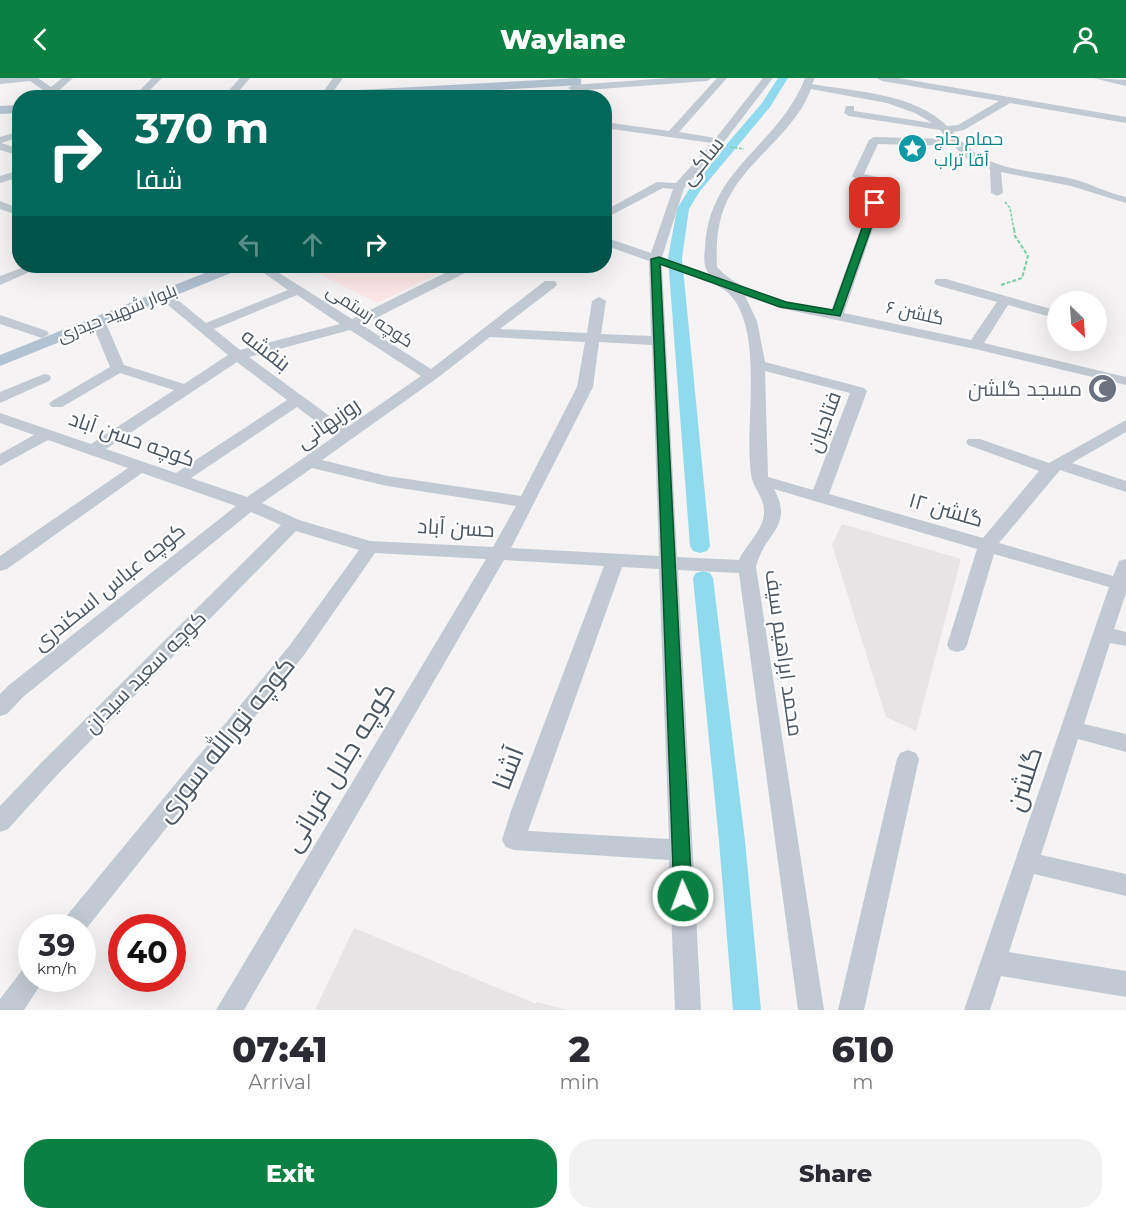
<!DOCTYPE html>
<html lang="en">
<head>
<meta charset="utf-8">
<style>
	:root { --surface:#fff; --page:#f2f2f3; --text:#2b2b33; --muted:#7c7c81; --accent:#0b8043 }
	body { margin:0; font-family:Montserrat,Cairo,sans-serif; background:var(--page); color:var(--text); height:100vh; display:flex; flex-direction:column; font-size:22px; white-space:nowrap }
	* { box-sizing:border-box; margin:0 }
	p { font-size:20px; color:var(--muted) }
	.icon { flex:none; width:33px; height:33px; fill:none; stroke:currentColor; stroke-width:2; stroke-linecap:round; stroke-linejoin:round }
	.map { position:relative; height:932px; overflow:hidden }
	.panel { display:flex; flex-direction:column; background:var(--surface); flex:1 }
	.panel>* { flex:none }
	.guide { position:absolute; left:12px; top:12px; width:600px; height:183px; border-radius:24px; box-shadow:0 6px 24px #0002; background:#00695c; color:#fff; overflow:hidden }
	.needle { width:39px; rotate:155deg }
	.controls { position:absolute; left:1047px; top:213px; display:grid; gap:12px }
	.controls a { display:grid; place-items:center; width:60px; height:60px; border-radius:50%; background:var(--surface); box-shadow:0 6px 24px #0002; font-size:30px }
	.speed { position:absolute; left:18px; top:836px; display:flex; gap:12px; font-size:30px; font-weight:700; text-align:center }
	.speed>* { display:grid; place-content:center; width:78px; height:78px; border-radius:50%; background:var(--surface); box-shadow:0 6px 24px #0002; line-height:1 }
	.speed small { font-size:15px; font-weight:400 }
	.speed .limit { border:9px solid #d22; background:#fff; color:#111 }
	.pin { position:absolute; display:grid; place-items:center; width:51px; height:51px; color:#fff; margin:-26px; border-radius:12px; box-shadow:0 3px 9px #0006 }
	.me { position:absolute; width:66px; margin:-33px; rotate:358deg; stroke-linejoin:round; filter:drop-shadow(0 0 4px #0008) }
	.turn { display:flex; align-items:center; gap:21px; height:126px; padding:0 24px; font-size:27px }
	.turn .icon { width:78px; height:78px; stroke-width:2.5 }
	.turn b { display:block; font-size:42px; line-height:51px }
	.lanes { display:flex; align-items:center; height:57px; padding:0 24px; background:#0003; justify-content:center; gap:30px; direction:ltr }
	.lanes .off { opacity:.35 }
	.eta { display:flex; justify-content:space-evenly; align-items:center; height:102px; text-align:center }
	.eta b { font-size:36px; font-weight:800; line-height:42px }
	.primary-button { display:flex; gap:12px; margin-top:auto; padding:12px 24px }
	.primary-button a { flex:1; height:69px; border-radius:24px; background:var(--accent); color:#fff; font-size:24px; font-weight:800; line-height:69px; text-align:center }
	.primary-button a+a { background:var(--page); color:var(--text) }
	header { display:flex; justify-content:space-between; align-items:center; height:78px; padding:0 24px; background:var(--accent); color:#fff; font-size:27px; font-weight:800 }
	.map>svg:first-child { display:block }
</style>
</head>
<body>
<header><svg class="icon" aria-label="back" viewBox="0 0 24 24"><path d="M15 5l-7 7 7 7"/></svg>Waylane<svg class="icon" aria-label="person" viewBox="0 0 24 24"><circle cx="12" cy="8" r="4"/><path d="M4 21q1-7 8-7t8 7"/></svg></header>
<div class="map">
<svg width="1126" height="932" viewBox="0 0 1126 932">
	<rect width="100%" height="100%" fill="#f5f3f3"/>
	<path fill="#e6e4e5" d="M842 446 961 481 916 653 886 639 832 467Z
		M354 850 536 926 537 924 567 932H315Z"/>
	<path fill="#fce8e6" d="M303 188H453L378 225Z"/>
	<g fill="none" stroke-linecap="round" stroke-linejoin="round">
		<path fill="#90daee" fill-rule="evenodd" d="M778 0H788L770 29 700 113 689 131 682 180 710 468 707 473 700 475 693 473 690 468 668 180 677 131 691 108 762 25Z
			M703 493 710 495 713 500 745 763 761 932H733L719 763 693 500 696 495Z"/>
		<path stroke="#7ad0a6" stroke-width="1.5" stroke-dasharray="3 1.5" stroke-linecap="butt" d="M730 69 744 71
			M1005 124 1010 130 1014 152"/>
		<path stroke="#7ad0a6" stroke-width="2" stroke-dasharray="4 2" stroke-linecap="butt" d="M1001 207 1022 200 1028 178 1015 158 1014 150"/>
		<path fill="#c1cad2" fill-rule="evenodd" d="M0 0H38L51 9 62 0H73L56 15 58 20H48L47 15 30 3 0 6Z
			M152 0H162L142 20H132Z
			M240 0H250L233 20H222Z
			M333 0H343L329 19H323L321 17Z
			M669 0H712L707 3 573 13 568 10 573 7Z
			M717 0H727L679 54 716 60 763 0H773L720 69 684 110 662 179 709 196C703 188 704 180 705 170 708 90 779 68 805 0H815L812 6C856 14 914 15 947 48L958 47 999 23 882 3 877 0H898L1126 39V45L1010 25 964 52 953 54C988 96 1024 90 1073 101 1091 106 1108 115 1126 119V125L1071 108 1001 94 1003 115 997 118 991 115 990 91 966 80 954 68 878 66 864 96 887 101 889 103 844 235 971 262 997 224 936 207 934 204 936 201H946L1058 233V241L1008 227 984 265 1126 299V307L975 271 784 231 745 218 757 243 765 284 864 310 867 313 829 416 983 460 1039 393 968 367 966 364 968 361H980L1049 385 1126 342V354L1072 385 1126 403V414L1060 392 999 465 1113 498 1119 483 1126 481V515L1114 551 1126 554V568L1110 565 1084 646 1126 656V674L1078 661 1041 777 1126 796V818L1034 796 1009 874 1126 893V919L1001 898 990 932H964L1109 509 994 476 967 567 964 572 957 574 950 572 947 567 977 471 774 411C795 449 763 456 756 489L824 932H798L739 495 678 492 701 932H675L669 782 514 772 506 769 502 762 511 733 604 488 504 482 244 932H216L486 481 375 475 304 577 82 856V849H60L64 841 290 567 359 472 296 453 57 697 8 751 0 754V728L41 685 281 447 251 434 23 619 7 636 0 638V616L9 607 236 428 142 395 7 491 0 493V478L128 390 48 362 0 388V376L34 357 0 345V335L91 366 174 312 120 295 62 329H52L49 326 52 323 110 289 91 243 93 240H103L105 243 124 287 184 306 228 277 156 217 163 213 168 214 206 245 288 212 254 188H268L352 241 459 188H474L473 191 362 247 431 291 545 203H555L557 206 555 209 500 251 587 255 592 223 599 219 606 223 601 256 651 258 649 183 604 167V159L651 175 673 111 663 110 604 141V133L657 104 676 105 712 65 604 50V44L669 53ZM811 11 887 25 915 35 932 45 854 33V28H846L844 35 849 38 940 52 948 61 874 59 869 62 852 98 854 100 877 105 831 233C795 225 743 218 717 189 714 124 735 105 777 61 791 46 804 30 811 11ZM662 188C681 195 720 203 732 219 764 259 744 347 751 396 752 409 765 420 764 434 764 452 746 466 739 482L677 479ZM297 217 340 246 240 272 214 251ZM350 252 421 298 346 350 249 279ZM490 259 585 264 577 309 521 418 387 398 322 382 436 301ZM599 264 652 267 659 478 511 470 593 309ZM237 284 287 322 176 395 106 371ZM765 293 850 315 813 412 768 399ZM297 329 335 358 247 419 191 400ZM312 390 387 408 516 428 493 469 370 463 299 442 262 425ZM622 489 659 491 669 761 528 753Z
			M1093 0 1126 2V8Z
			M432 13 451 18 453 20 429 18 427 16Z
			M383 16 390 20 378 19Z
			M20 53V59L1 65 20 71V78L0 72V59Z
			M20 92V99L0 105V98Z
			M0 123 20 131V138L0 131Z
			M27 188H43L0 207V198Z
			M0 237 47 253 49 256 42 260 0 246Z
			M44 296 49 297 51 300 49 303 0 325V314Z
			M908 672 916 675 919 681 864 932H838L897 681 900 675Z
			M32 888V900H45L24 932H0V921L23 891Z"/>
		<path fill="#b3c2d1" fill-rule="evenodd" d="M577 0 581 1V7L360 20H279L285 16Z
			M191 13 225 16 231 20H124L130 16Z
			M20 27V35L0 36V28Z
			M222 188H243L241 191 0 288V277Z"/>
	</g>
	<path fill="#0b8043" stroke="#07532c" stroke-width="1.5" d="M875 122 880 125 840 238 780 229 660 186 692 818 689 824 683 826 676 824 674 818 651 181 659 179 786 224 833 232 871 125Z"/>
	<defs>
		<symbol id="sight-disc" viewBox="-11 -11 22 22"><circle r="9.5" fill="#0f9aa8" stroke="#fff"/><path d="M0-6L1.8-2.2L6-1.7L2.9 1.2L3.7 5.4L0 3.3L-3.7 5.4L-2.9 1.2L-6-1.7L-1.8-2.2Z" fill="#fff"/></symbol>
		<symbol id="mosque-disc" viewBox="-11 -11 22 22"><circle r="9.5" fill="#6b7280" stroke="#fff"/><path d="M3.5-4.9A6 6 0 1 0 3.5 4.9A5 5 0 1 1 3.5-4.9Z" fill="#fff"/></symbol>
	</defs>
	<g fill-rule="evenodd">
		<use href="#sight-disc" x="896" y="54" width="33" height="33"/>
		<use href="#mosque-disc" x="1086" y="294" width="33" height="33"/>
	</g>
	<g text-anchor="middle" stroke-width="4.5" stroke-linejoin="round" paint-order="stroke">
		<g font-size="18" fill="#0d838f" stroke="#fff" text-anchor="start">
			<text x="934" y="67">حمام حاج<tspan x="934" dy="21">آقا تراب</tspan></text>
		</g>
		<g font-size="18" fill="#4a5661" stroke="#fff">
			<text transform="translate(117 235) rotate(-22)" y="6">بلوار شهید حیدری</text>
			<text transform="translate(915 235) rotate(12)" y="6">گلشن ۶</text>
			<text transform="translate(370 238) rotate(33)" y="6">کوچه رستمی</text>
		</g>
		<g font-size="21" fill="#4a5661" stroke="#fff">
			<text transform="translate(702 83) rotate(-51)" y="7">ساکی</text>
			<text transform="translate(266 272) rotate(38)" y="7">بنفشه</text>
			<text transform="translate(824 344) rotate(-70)" y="7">فتاحیان</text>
			<text transform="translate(328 345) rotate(-35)" y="7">روزبهانی</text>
			<text transform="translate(132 361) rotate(19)" y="7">کوچه حسن آباد</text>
			<text transform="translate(946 432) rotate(16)" y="7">گلشن ۱۲</text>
			<text transform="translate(456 450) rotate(3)" y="7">حسن آباد</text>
			<text transform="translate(109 509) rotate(-39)" y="7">کوچه عباس اسکندری</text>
			<text transform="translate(784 575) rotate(82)" y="7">محمد ابراهیم سیف</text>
			<text transform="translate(145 594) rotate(-45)" y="7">کوچه سعید سیدان</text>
		</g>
		<g font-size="21" fill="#5b616d" stroke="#fff" text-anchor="end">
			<text x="1082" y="318">مسجد گلشن</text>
		</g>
		<g font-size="26" fill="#4a5661" stroke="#fff">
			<text transform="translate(225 661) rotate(-51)" y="9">کوچه نورالله سوری</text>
			<text transform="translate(339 689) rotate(-59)" y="9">کوچه جلال قربانی</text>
			<text transform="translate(508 690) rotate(-69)" y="9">آشنا</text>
			<text transform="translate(1024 701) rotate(-72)" y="9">گلشن</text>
		</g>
	</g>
</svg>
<div class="controls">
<a><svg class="needle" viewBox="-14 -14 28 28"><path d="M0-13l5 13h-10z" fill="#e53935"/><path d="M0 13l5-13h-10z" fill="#7c7c81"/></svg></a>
</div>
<div class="speed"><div>39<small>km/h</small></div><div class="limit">40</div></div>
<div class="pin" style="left:875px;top:125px;background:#d93025"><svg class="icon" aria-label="arrive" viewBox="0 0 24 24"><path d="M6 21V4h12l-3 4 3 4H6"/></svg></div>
<svg class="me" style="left:683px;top:818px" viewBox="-20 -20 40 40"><circle r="17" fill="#0b8043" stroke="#fff" stroke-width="3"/><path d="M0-11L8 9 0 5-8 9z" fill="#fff"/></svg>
<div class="guide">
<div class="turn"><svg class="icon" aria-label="right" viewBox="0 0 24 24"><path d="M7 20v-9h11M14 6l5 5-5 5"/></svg><div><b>370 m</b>شفا</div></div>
<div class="lanes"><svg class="icon off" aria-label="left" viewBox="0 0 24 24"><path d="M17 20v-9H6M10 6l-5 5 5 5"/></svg><svg class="icon off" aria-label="ahead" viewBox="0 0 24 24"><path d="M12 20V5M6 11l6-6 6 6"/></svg><svg class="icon" aria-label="right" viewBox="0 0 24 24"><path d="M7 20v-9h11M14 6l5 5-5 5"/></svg></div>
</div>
</div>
<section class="panel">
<div class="eta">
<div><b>07:41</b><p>Arrival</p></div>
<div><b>2</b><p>min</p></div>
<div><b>610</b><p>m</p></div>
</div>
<div class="primary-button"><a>Exit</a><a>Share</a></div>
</section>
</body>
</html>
